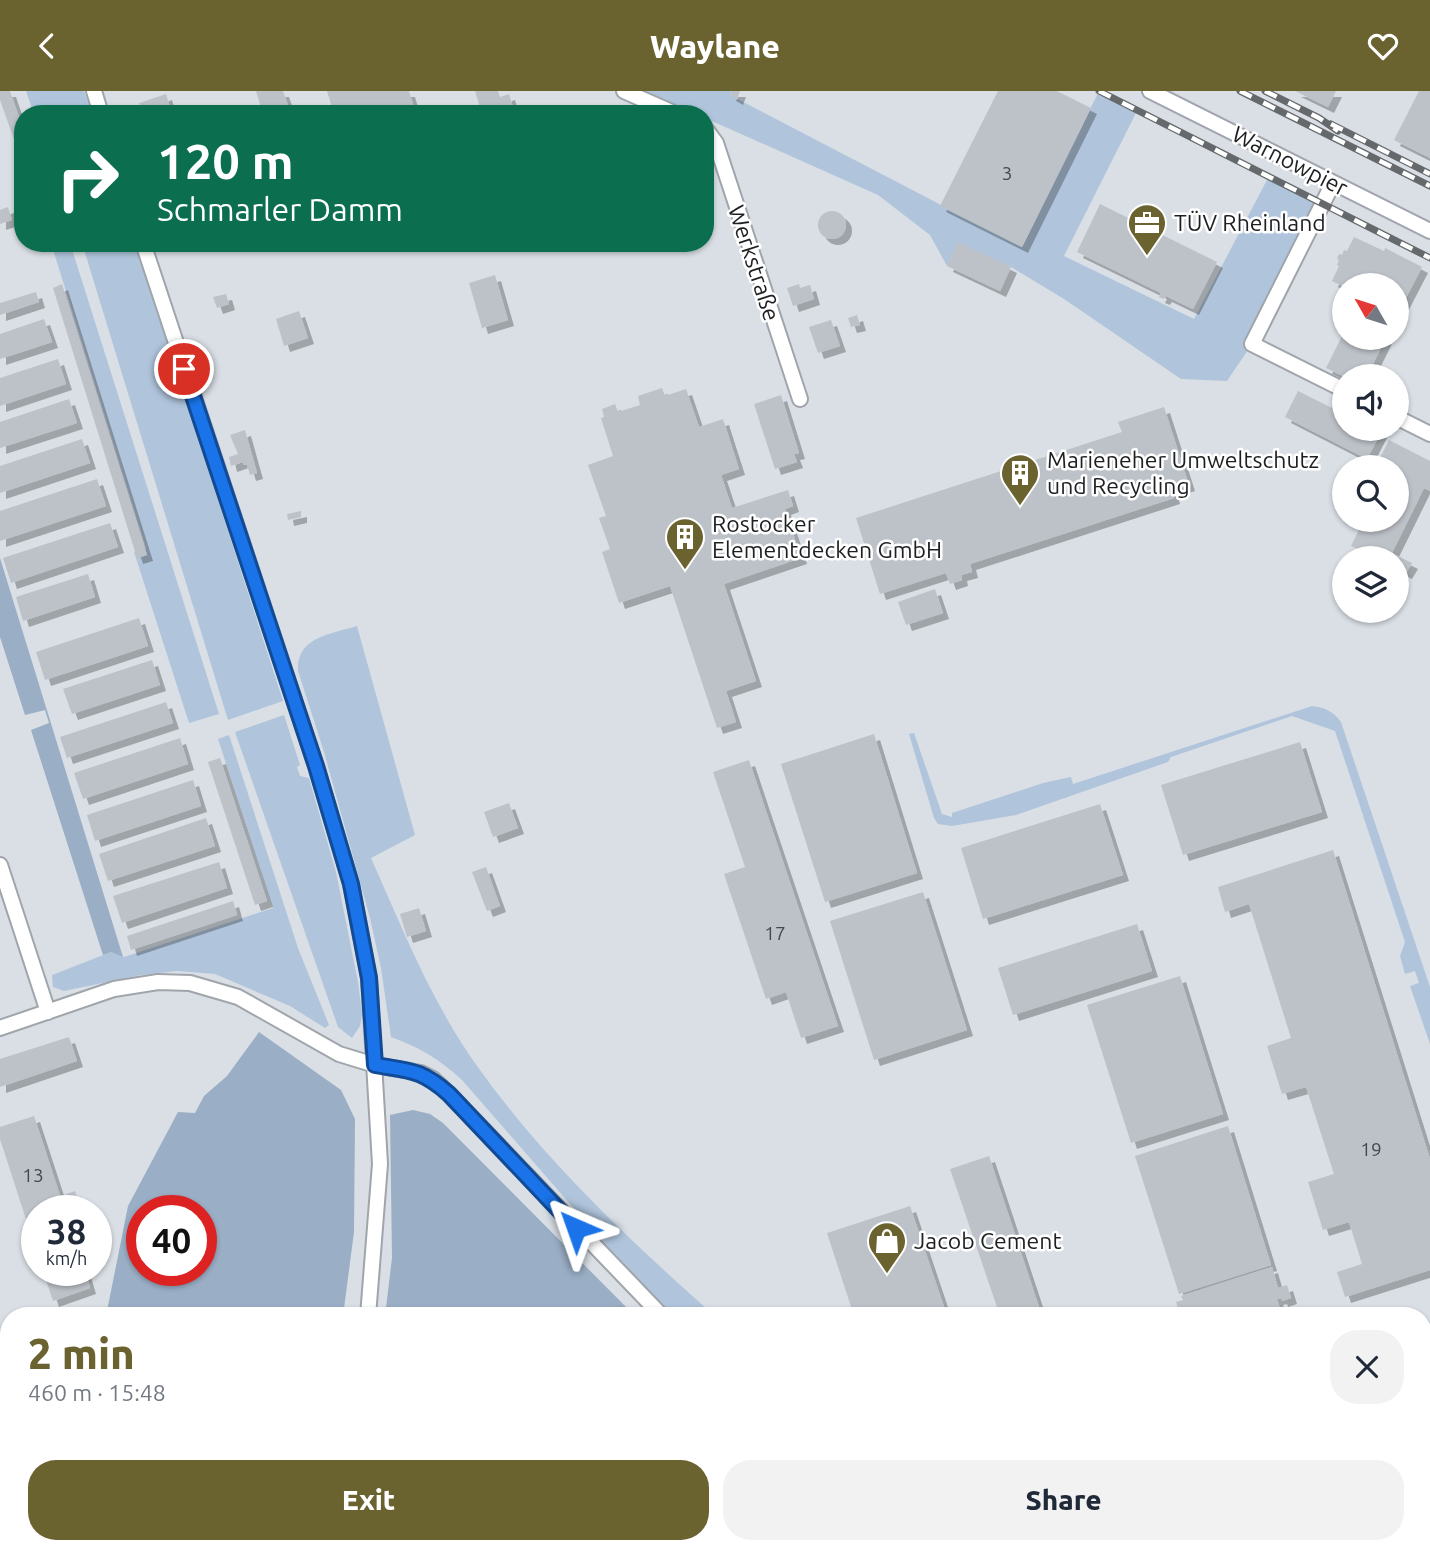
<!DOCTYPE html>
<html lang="en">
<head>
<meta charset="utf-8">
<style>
	:root { --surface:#fff; --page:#f2f2f3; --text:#1f2937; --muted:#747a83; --accent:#6a6330 }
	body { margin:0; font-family:Ubuntu,sans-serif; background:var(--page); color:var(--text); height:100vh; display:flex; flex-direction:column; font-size:26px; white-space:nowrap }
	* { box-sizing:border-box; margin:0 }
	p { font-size:23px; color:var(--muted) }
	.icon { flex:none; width:38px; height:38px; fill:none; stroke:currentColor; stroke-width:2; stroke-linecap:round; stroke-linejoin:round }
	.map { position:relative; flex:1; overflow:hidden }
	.drawer { position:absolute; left:0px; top:1216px; width:1432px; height:247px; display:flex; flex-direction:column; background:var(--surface); border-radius:28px 28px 0 0; box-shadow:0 2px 5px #0004 }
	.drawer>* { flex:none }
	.hud { position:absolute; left:14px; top:14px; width:700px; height:147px; border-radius:28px; box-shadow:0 2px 5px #0004; background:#0b6e4f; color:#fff; overflow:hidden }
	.needle { width:46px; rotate:309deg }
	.fabs { position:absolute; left:1332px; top:182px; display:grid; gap:14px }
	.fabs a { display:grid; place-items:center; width:77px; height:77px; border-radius:50%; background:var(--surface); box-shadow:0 2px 5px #0004; font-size:35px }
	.speed { position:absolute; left:21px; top:1104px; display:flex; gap:14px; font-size:35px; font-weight:700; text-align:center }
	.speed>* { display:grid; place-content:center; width:91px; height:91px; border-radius:50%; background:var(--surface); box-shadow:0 2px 5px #0004; line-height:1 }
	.speed small { font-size:18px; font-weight:400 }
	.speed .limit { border:10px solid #d22; background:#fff; color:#111 }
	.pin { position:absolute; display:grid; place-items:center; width:60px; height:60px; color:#fff; margin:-30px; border:4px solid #fff; border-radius:50%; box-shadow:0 2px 7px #0007 }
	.me { position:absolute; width:77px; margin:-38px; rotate:317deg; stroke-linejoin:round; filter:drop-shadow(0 0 5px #0008) }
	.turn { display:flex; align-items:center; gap:24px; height:147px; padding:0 28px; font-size:32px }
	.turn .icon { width:91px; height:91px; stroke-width:2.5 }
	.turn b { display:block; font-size:49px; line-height:60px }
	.round { display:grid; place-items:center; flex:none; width:74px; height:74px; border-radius:28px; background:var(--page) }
	.overview { display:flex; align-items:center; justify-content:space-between; height:119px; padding:0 28px }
	h1 { font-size:42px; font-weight:800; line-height:52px; color:var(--accent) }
	.button { display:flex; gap:14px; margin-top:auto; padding:14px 28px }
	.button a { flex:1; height:80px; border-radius:28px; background:var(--accent); color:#fff; font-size:28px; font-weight:800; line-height:80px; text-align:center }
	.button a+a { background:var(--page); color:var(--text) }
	header { display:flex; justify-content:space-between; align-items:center; height:91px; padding:0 28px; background:var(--accent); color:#fff; font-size:32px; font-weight:800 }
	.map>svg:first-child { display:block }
</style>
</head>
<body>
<header><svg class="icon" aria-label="back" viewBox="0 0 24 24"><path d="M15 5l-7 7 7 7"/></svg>Waylane<svg class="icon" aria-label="heart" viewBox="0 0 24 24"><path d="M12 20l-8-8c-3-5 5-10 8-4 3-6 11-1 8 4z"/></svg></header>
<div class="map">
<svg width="1430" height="1462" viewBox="0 0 1430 1462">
	<defs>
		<filter id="shadow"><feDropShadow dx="6" dy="6" stdDeviation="0" flood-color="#0004"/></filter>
	</defs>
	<rect width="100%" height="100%" fill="#d9dfe5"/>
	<path fill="#b0c5dc" d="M26 0H84L92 23H34Z
		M644 0H732L730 4 1022 156 1099 0 1137 20 1064 165 1194 228 1268 87 1322 112 1252 253 1227 290 1181 288 1064 208 1011 176 958 152 947 175 930 144 878 104 705 27V23H696Z
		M51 152H70L219 623 189 632 134 461 146 457Z
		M82 152H135L283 610 228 629Z
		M357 535 415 744 371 767C403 839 433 915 480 979 545 1070 631 1151 715 1225H675L625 1176 462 989C440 969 420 956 391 946L381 877 370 827 324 661 298 580C296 546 331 543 357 535Z
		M1312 615C1326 617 1333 620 1341 631L1430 896V953L1410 895 1419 892 1415 880 1405 883 1400 865 1405 851 1335 640 1292 625 1171 666 1168 671 1016 724 952 735 938 733 934 727 909 643 914 642 942 723 952 726V722L1043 692 1071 686 1073 693Z
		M284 624 300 674 297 676 300 685 309 687 336 781 358 891 362 923 360 935 352 947 338 936 235 641Z
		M229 644 298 857 329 934 325 937 290 915 215 883 177 880 141 884 64 900 53 896 52 884 111 861 124 866 273 817 218 648Z
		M0 1396 9 1397V1454H322L320 1462H0Z
		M1423 1446 1430 1447V1462H1272L1251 1460 1232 1454H1423Z
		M363 1454H462L510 1462H362Z"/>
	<path fill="#9aaec5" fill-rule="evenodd" d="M0 467 123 866 111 861 103 864 31 639 49 632 45 619 25 624 0 546Z
		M259 941 341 999 355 1028 354 1141 343 1225H106L128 1115 178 1021 195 1022 204 1005 227 985ZM142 1120H201V1180H142Z
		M413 1019 430 1023 443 1032 635 1225H385L392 1167 390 1024Z
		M0 1269 9 1270V1355L0 1354Z
		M1430 1291V1322H1423V1292Z
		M0 1401 9 1402V1454H162L161 1462H0Z
		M878 1454H1232L1251 1460 1272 1462H949Z"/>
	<path fill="#bdc2c9" filter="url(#shadow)" d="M0 0H10L23 38V74L0 9Z
		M256 0H283L291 23H263Z
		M327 0H409L415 20 419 18 421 23H334Z
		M475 0H498L500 6 509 3 515 23H482Z
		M732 0H740L737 8 730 4Z
		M998 0H1057L1091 17 1022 156 940 115Z
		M1295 0H1336L1328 16Z
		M1419 0H1430V67L1394 49Z
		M166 3 172 23H143L139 12Z
		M1100 113 1217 171 1193 218 1166 205 1164 208 1159 206 1161 202 1077 161Z
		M8 116 12 129 0 133V119Z
		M818 134a14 14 0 1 1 28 0a14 14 0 1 1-28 0Z
		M1354 146 1384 160 1385 157 1422 176 1396 226V194L1344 196 1332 190 1339 175 1337 174 1339 169 1337 168 1339 163 1342 164 1344 159 1347 160Z
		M958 151 1011 176 1000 200 947 175Z
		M495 184 508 229 482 237 469 192Z
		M62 193 147 464 137 467 53 197Z
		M799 193 800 197 810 194 814 208 793 215 787 197Z
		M36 201 39 211 0 224V212Z
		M226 203 229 213 217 217 213 206Z
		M299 220 308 247 284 255 276 228Z
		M857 224 860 234 851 236 848 227Z
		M44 228 52 251 0 268V243Z
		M831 229 840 255 818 262 809 236Z
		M1344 241V247H1386L1367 285H1343L1326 277Z
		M58 268 66 293 0 315V287Z
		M662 297 665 305 686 298 699 336 723 328 739 378 721 384 732 417 788 399 793 415 785 418 801 467 724 493 756 590 726 600 736 631 717 637 670 495 619 512 602 461 610 458 599 427 606 425 588 374 613 365 601 327 604 326 602 318 615 313 618 321 640 314 638 305Z
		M1298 300 1344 323V338H1374L1381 341 1367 368 1285 326Z
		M781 304 799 362 794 363 797 371 775 378 754 313Z
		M69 308 77 332 0 357V331Z
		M1164 316 1189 394 1172 400 1174 407 970 473 972 481 961 484 962 489 950 493 946 482 880 503 856 427 1122 341 1118 331Z
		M245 339 257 382 250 384 247 374H244L243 371 231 375 229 366 238 363 230 344Z
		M82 348 90 372 0 402V375Z
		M1389 349 1430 370V400L1424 397 1392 462 1412 472 1406 482 1396 477V467H1376L1351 455 1364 429H1396V376H1383L1377 373Z
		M97 388 106 415 0 450V420Z
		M301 420V426L288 429 287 423Z
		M110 432 118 456 11 492 3 467Z
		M88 483 95 506 23 530 16 506Z
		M935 498 943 522 906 534 898 511Z
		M139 527 148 555 45 589 36 561Z
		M152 569 160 594 72 623 63 598Z
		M166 611 173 632 67 667 60 646Z
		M874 643 917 782 825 811 781 673Z
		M180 647 188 673 83 708 74 682Z
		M1300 651 1322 721 1183 764 1161 694Z
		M220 667 267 810 255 814 208 671Z
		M749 669 838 935 801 947 786 901 766 908 724 783 745 776 713 681Z
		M193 689 201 715 95 750 87 724Z
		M509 712 518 737 493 746 484 721Z
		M1100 713 1123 784 983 828 961 757Z
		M206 727 215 755 108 790 99 763Z
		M1333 759 1430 1068V1179L1345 1206 1337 1181 1362 1173 1349 1131 1323 1139 1308 1091 1334 1083 1306 996 1282 1003 1267 955 1291 947 1249 813 1225 821 1218 796Z
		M219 771 227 797 122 832 113 805Z
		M486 776 500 815 487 820 472 781Z
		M923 801 967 939 874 969 830 830Z
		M233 810 237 824 131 859 127 845Z
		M419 817 426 840 407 846 400 823Z
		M1137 833 1152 880 1013 924 998 877Z
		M1180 885 1223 1023 1131 1052 1087 914Z
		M69 946 77 970 0 996V968Z
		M34 1025 65 1120H37L36 1159 0 1048V1036Z
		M1228 1035 1271 1174 1179 1203 1135 1065Z
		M989 1065 1042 1225H1000L950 1078Z
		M75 1100 81 1118 70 1120 64 1104Z
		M910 1115 947 1225H854L827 1142Z
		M1272 1176 1278 1197 1287 1194 1291 1207 1282 1210 1281 1207 1277 1208 1281 1221 1269 1225H1188L1186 1221 1180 1223 1176 1211 1183 1209 1181 1205Z
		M43 1180H85L90 1197 53 1210Z
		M1423 1365 1430 1366V1394L1423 1393Z"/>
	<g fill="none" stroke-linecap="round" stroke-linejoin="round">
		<defs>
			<path id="minor" d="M94 0 101 23
				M624 0 676 23
				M1150 0 1430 140
				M705 37 716 52 800 308
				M1333 92 1252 253 1344 299
				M143 152 316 675 351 793 369 887 380 1073 368 1225
				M1396 326 1430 343
				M0 774 48 921
				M0 937 114 898 158 891 190 892 238 906 339 963 375 974 421 982 433 988 449 1003 662 1225
				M1423 1428 1430 1429
				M339 1462 340 1454"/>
		</defs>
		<use href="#minor" stroke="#a0a5ab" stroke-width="18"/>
		<use href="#minor" stroke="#fff" stroke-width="14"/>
		<defs>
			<path id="rail" d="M1099 0 1430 167
				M1240 0 1430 95
				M1265 0 1319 27 1338 40
				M1331 33 1430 83
				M0 1373 9 1374
				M0 1384 9 1385
				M541 1454 598 1462
				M638 1454 691 1462"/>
		</defs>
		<use href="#rail" stroke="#65696c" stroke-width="7"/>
		<use href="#rail" stroke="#fff" stroke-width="4.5" stroke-dasharray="13" stroke-linecap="butt"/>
	</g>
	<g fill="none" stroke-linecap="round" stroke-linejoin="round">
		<defs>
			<path id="route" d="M184 278 316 675 351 793 369 887 375 974C410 980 421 978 449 1003L576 1137"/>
		</defs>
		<use href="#route" stroke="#114b97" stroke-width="18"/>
		<use href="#route" stroke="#1a73e8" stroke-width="12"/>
	</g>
	<defs>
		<symbol id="office-pin" viewBox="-11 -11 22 30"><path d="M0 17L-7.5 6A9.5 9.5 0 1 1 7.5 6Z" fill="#6a6330" stroke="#fff"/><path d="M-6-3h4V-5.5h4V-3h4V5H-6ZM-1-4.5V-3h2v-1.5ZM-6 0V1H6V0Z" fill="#fff"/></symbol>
		<symbol id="building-pin" viewBox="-11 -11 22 30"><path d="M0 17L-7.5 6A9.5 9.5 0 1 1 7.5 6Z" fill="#6a6330" stroke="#fff"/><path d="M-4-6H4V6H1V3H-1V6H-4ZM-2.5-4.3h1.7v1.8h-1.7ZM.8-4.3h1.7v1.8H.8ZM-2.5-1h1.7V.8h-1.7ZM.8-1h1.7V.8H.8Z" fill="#fff"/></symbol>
		<symbol id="shop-pin" viewBox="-11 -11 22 30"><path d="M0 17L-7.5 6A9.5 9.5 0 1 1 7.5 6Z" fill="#6a6330" stroke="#fff"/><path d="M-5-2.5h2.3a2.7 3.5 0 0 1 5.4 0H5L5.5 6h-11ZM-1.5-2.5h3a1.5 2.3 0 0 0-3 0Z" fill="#fff"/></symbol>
	</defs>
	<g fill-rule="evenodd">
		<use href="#office-pin" x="1125" y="110" width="44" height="60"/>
		<use href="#building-pin" x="998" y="360" width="44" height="60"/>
		<use href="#building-pin" x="663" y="424" width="44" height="60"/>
		<use href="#shop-pin" x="865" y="1128" width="44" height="60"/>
	</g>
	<g text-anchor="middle" stroke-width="5" stroke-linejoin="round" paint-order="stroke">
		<g font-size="19" fill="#45484b">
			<text x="1007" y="89">3</text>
			<text x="775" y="849">17</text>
			<text x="1371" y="1065">19</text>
			<text x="33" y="1091">13</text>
		</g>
		<g font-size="23" fill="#1d1f21" stroke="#fff">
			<text transform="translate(1290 70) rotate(27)" y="8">Warnowpier</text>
			<text transform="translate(754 172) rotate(72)" y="8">Werkstraße</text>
		</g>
		<g font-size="23" fill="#1d1f21" stroke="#fff" text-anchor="start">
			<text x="1174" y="140">TÜV Rheinland</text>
			<text x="1047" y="377">Marieneher Umweltschutz<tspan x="1047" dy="26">und Recycling</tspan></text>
			<text x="712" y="441">Rostocker<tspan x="712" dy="26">Elementdecken GmbH</tspan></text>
			<text x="914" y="1158">Jacob Cement</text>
		</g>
	</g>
</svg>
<div class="fabs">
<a><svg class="needle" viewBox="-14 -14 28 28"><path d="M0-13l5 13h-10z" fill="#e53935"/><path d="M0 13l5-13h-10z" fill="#747a83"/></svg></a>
<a><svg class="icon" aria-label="sound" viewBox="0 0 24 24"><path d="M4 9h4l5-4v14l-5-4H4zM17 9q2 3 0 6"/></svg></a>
<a><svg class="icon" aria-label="search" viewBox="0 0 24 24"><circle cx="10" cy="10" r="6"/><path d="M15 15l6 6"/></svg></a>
<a><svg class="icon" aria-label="layers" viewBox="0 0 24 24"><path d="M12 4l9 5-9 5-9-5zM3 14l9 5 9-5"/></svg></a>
</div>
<div class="speed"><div>38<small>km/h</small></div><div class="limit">40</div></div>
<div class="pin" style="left:184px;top:278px;background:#d93025"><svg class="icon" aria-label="arrive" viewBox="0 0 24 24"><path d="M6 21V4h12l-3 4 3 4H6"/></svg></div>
<svg class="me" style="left:576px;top:1137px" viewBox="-20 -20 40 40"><path d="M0-17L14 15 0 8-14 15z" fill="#1a73e8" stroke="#fff" stroke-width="4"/></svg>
<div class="hud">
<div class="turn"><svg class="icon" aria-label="right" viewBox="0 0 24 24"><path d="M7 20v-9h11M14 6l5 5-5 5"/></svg><div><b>120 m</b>Schmarler Damm</div></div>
</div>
<section class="drawer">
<div class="overview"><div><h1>2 min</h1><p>460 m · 15:48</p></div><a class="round"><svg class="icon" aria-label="close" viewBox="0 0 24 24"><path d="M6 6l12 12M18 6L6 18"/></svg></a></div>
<div class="button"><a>Exit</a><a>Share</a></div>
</section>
</div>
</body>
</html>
